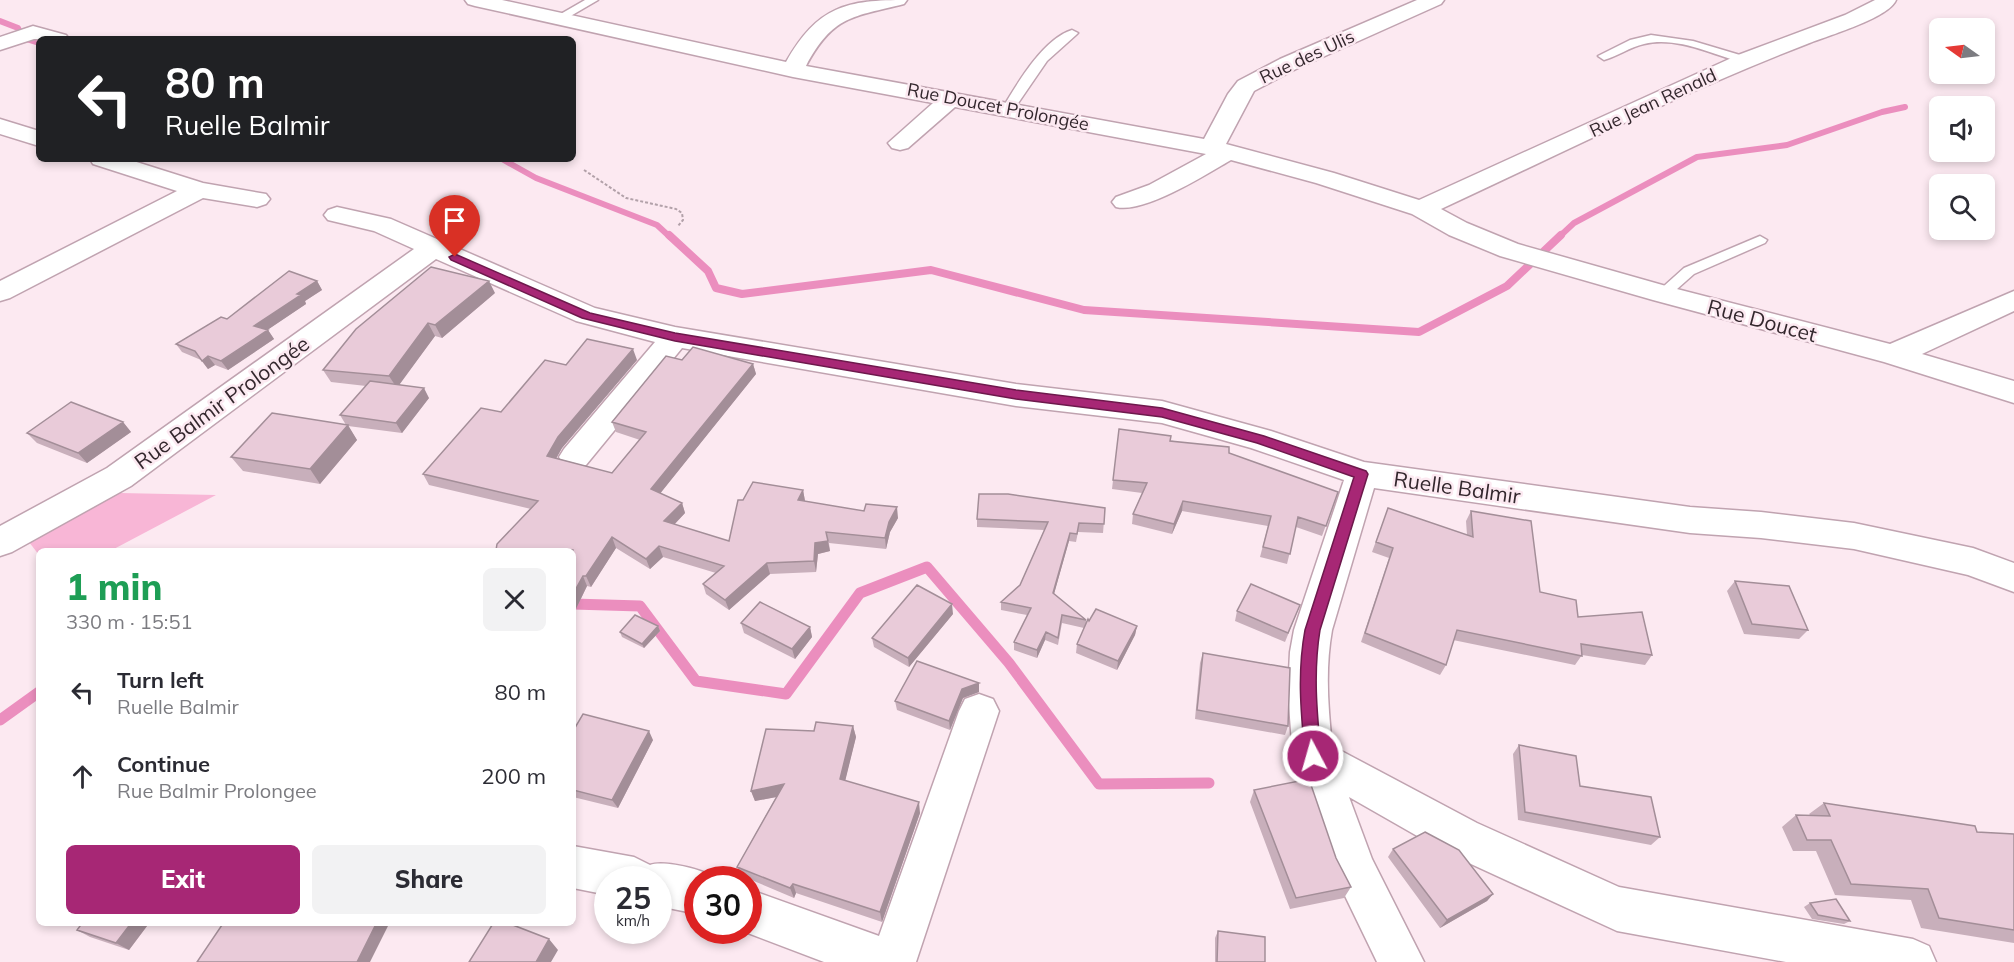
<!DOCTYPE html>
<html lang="en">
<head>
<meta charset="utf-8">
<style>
	:root { --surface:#fff; --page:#f2f2f3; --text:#2b2b33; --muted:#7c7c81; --accent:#a72775 }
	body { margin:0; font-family:Mulish,sans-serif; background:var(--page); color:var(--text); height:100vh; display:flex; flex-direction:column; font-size:22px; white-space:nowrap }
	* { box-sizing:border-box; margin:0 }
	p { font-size:20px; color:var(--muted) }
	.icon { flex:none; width:33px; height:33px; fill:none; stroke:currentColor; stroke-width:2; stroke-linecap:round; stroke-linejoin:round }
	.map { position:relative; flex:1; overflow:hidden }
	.drawer { position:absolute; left:36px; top:548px; width:540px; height:378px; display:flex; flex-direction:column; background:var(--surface); border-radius:9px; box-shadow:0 3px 9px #0003 }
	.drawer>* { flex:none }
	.top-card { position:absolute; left:36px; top:36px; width:540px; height:126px; border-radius:9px; box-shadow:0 3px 9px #0003; background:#202124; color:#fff; overflow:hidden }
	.needle { width:39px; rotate:284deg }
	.controls { position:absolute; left:1929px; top:18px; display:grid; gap:12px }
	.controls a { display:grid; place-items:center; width:66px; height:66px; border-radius:9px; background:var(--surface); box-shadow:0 3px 9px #0003; font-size:30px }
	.speed { position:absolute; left:594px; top:866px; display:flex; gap:12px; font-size:30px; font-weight:700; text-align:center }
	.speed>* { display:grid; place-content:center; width:78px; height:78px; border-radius:50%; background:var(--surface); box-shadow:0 3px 9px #0003; line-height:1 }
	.speed small { font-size:15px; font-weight:400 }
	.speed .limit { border:9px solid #d22; background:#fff; color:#111 }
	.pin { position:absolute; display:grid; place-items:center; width:51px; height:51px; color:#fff; margin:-62px -26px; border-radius:50% 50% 50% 0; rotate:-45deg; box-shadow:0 0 6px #0007 }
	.pin .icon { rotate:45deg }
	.me { position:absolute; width:66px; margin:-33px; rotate:354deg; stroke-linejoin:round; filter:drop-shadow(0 0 4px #0008) }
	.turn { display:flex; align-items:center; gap:21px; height:126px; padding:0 30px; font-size:27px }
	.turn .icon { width:78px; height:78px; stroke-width:2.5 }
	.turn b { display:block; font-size:42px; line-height:51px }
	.round { display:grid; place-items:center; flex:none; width:63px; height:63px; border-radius:9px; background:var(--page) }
	.summary { display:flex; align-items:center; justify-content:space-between; height:102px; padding:0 30px }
	h1 { font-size:36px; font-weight:800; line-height:45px; color:#1e9e55 }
	.button { display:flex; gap:12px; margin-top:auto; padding:12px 30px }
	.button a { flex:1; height:69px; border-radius:9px; background:var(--accent); color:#fff; font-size:24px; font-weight:800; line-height:69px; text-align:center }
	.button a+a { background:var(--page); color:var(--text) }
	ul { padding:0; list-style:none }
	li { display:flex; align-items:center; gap:18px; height:84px; padding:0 30px }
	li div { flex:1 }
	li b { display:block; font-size:22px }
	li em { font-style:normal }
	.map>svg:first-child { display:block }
</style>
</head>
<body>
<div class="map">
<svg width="2014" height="962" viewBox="0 0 2014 962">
	<rect width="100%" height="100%" fill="#fce9f1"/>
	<path fill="#f8b6d6" d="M120 493 216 495 112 550H39V555L29 542Z"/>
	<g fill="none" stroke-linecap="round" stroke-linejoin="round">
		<path stroke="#eb8ebe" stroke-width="6" d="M0 21 18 28 23 38 39 43
			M502 159 536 178 657 225 670 237
			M1559 237 1574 223 1697 157 1787 145 1882 112 1905 107"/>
		<path stroke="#eb8ebe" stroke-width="8" d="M669 235 708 271 716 288 742 294 931 270 1084 310 1419 332 1507 286 1561 235"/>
		<path stroke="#eb8ebe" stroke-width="11" d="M573 604 640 606 696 681 786 694 860 593 927 567 1009 663 1099 784 1209 783
			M0 720 39 692"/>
		<defs>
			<path id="lane" d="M585 0H598L562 21 558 22 552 19Z
				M1072 30 1078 33 1076 35 1047 61 1012 112H1004L1002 109C1017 84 1043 39 1072 30Z
				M1651 35 1693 41 1750 58 1752 60 1746 64C1714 55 1678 36 1644 44 1630 47 1618 56 1604 60L1598 56 1630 40Z
				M1760 236 1767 240 1765 243 1694 274 1668 297 1663 299 1655 294 1684 268Z"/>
			<path id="street" d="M465 0H502L786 62C818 6 846 0 907 0L904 4C853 17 833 15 806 66L1204 139 1228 94 1238 81 1280 59 1417 0H1444L1441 4 1296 69 1254 91 1226 144 1334 173 1419 200 1738 55 1845 15 1875 0H1896C1889 18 1827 36 1807 44 1683 92 1562 153 1441 209L1467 223 1518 244 1673 288 1890 344 2014 291V311L1922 354 2014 381V403L1884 362 1653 300 1500 256 1449 235 1412 214 1316 183 1231 160C1205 175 1144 214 1116 207L1112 202 1116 197 1149 185 1206 154 955 107 908 148 900 150 892 148 888 143 933 103 793 77 475 6 468 4Z
				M33 26 66 35 69 39H34L0 50V37Z
				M0 119 39 131V146L0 134Z
				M90 159H127L203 183 266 194 270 199 266 204 257 207 203 198 10 298 0 301V281L177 191 93 164Z
				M337 207 391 219 595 308 675 327 1016 384 1162 401 1271 431 1364 462 1690 507 1761 512 1854 523 1973 548 2014 563V592L1968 575 1854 549 1761 538 1690 533 1374 488 1332 630C1325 669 1328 706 1332 746L1477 823 1619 887 1913 939 1929 946 1936 962H1786L1617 931 1447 853 1349 797 1372 859 1424 962H1377L1332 869 1293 756 1288 692 1290 652 1294 630 1344 480 1251 448 1162 423 1016 406 682 348 586 465 575 469 564 465 559 457 564 449 655 342 576 321 436 259 131 486 12 552 0 556V526L107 468 414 249 374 231 328 220 324 215 328 210Z
				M979 694 993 699 999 711 916 962H824L740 930H748V889L879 936 959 711 965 699Z
				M573 846 634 857 650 865C663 860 705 869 715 879H698V914L658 906V879H608V895L573 888Z"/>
		</defs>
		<use href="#lane" stroke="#c0a3b0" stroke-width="3"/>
		<use href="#street" stroke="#c0a3b0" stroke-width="3"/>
		<path stroke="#b2a1a9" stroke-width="2" stroke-dasharray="3 2" stroke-linecap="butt" d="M584 170 626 198 676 209 682 213 683 220 678 226"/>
		<use href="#lane" fill="#fff" fill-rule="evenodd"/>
		<use href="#street" fill="#fff" fill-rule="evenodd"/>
	</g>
	<path fill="#c8afbb" d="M317 281 322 290 305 301 306 304 267 330H268L274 339 228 370 215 365 208 369 201 360 182 352 176 344 227 319Z
		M495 293 442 338 435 336 399 384 429 398 402 433 348 426 357 440 320 484 243 471 231 457 346 425 340 415 366 386 331 382 323 370Z
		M637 360 562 448 556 458 612 473 640 440 616 432 612 422 682 360 753 364 756 374 660 493 682 503 685 513 674 525 729 541 743 500 803 490 805 501 898 518 890 532 886 549 829 543 830 551 818 554 816 572 770 574 729 610 706 594 703 584 716 573 663 557 650 569 616 548 591 587 587 586 573 615V550L531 509 429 485 423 474 566 365Z
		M123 422 131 432 87 463 37 443 27 433Z
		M1119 429 1229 453 1338 492 1322 536 1296 527 1287 564 1260 557 1268 526 1182 511 1172 534 1132 524 1133 514 1142 493 1112 489Z
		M1105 508 1103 533 1078 532 1076 542 1069 541 1054 594 1086 620V624L1089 621 1137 626 1135 635 1117 670 1076 653 1077 644 1084 628 1062 623 1058 645 1045 640 1037 658 1014 650V642L1027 615 1001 610V602L1020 585 1044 530 977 527V519Z
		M1388 508 1467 535 1466 521 1471 511 1540 592 1578 617 1652 655 1645 665 1582 655 1575 665 1453 640 1446 665 1440 675 1361 642 1389 558 1372 552Z
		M1735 581 1808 630 1799 639 1744 634 1727 591Z
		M1300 605 1285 642 1235 621 1237 611Z
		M953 614 909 667 874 647 872 638Z
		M741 623 810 627 812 637 795 659 744 633Z
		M658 626 660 631 644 648 622 637 620 632Z
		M1203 653 1288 726 1285 735 1195 719 1200 663Z
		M979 683V692L963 698 950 730 897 710 895 701Z
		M853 726 856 737 845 780 920 813 882 922 796 893 794 898 742 876 737 867 776 797 755 801 751 791 814 731Z
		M573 731 653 740 618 808 573 797Z
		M1519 745 1580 786 1660 837 1651 845 1518 820 1513 754Z
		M1254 790 1336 858 1351 887 1344 898 1290 909 1250 802Z
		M1824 803 1977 832 2014 834V943L1921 928 1911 900 1835 895 1816 851H1793L1782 827 1796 815H1810L1809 814Z
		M1393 849 1493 894 1487 901 1440 928 1388 857Z
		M1810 903 1850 921 1844 924 1812 919 1804 907Z
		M83 922H150L129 950 90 937 77 930Z
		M1218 931 1265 962H1215V938Z"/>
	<path fill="#a38e98" d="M317 281 322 290 305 301 306 304 260 335 254 326 297 294Z
		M489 281 495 293 442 338 435 325Z
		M428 323 435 336 397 388 389 376Z
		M268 330 274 339 228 370 221 361Z
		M633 349 637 360 562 448 552 466 547 456 558 437Z
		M208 356 215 365 208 369 202 361Z
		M753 364 756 374 655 500 651 489Z
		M424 388 429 398 402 433 396 423Z
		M123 422 131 432 87 463 78 453Z
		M348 425 357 440 320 484 310 469Z
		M803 490 805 501 801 511 798 500Z
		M1183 501 1182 511 1172 534 1174 524Z
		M682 503 685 513 667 532 664 521Z
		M897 507 898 518 890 532 886 549 885 538 889 522Z
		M826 532 830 551 818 554 816 572 814 561 815 543Z
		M1070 533 1069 541 1052 601 1053 593Z
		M612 537 616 548 591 587 586 576Z
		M659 546 663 557 650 569 646 559Z
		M767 563 770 574 729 610 725 600Z
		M583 576 587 586 573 615V594Z
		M952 604 953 614 909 667 908 658Z
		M658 626 660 631 644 648 642 644Z
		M1137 626 1135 635 1117 670 1118 661Z
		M810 627 812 637 795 659 792 649Z
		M1046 632 1045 640 1037 658V650Z
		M979 683V692L963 698 950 730 949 721 962 689Z
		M853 726 856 737 843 790 840 779Z
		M649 731 653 740 618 808 612 800Z
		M784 784 787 795 755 801 751 791Z
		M919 802 920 813 882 922 880 912Z
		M793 884 796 893 794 898 790 888Z
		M1493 894 1487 901 1440 928 1447 920Z
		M132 922H150L129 950 116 943Z
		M377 922H390L370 962H357Z
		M549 939 558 950 551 962H536Z"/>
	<path fill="#e9cbd9" stroke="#a38e98" stroke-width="1.5" d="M431 267 489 281 435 325 428 323 389 376 323 370 356 329Z
		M289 271 317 281 297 294 301 295 254 326 268 330 221 361 208 356 202 361 195 351 176 344 221 317 227 319Z
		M587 339 633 349 558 437 547 456 612 473 646 432 612 422 666 356 682 360 693 347 753 364 651 489 682 503 664 521 729 541 738 500H743L753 482 803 490 798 500 864 511 866 504 897 507 889 522 885 538 826 532 828 541 815 543 814 561 767 563 725 600 703 584 724 566 659 546 646 559 612 537 586 576H583L573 594V550H496L497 544 538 501 423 474 481 408 501 412 545 360 566 365Z
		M370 381 424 388 396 423 340 415Z
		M71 402 123 422 78 453 27 433Z
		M272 413 348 425 310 469 231 457Z
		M1119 429 1171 436 1170 441 1229 447V453L1338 492 1326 526 1298 517 1290 554 1263 547 1271 516 1183 501 1174 524 1133 514 1147 483 1113 480Z
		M979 494H1008L1105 508 1104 524 1079 523 1077 534 1070 533 1053 593 1086 620 1062 615 1058 638 1046 632 1037 650 1014 642 1031 608 1001 602 1020 585 1048 522 977 519Z
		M1388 508 1473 537 1471 511 1531 521 1540 592 1576 600 1578 617 1642 612 1652 655 1581 644 1582 656 1457 630 1446 665 1365 633 1393 548 1376 542Z
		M1735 581 1789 586 1808 630 1752 624Z
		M1251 584 1300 605 1288 633 1237 611Z
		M917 585 952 604 908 658 872 638Z
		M760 602 810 627 792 649 741 623Z
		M1096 609 1137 626 1118 661 1077 644 1088 619 1089 621Z
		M635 615 658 626 642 644 620 632Z
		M1203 653 1290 668 1288 726 1197 710Z
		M917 661 979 683 962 689 949 721 895 701Z
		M583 714 649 731 612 800 573 790V731Z
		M816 722 853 726 840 779 919 802 880 912 793 884 790 888 737 867 784 784 751 791 766 729 814 731Z
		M1519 745 1576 756 1580 786 1651 797 1660 837 1525 812Z
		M1309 779 1336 858 1351 887 1296 898 1254 790Z
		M1824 803 1975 826 1977 832 2014 834V930L1939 918 1928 889 1851 884 1831 840H1807L1796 815 1830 816Z
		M1425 832 1459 850 1493 894 1447 920 1393 849Z
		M1836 899 1850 921 1818 915 1810 903Z
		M83 922H132L116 943 77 930Z
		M224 922H377L357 962H197Z
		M494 922H505L549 939 536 962H469Z
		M1218 931 1265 937V962H1217Z"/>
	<path fill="#a72775" stroke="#6d194c" stroke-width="1.5" d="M455 254 590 313 675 333 1016 390 1162 408 1264 436 1366 471 1368 474 1320 630C1313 673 1317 713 1321 756L1319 762 1313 764 1307 762 1305 756C1301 713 1297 673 1305 630L1354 477 1257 443 1162 417 1016 399 675 341 582 318 451 260 449 257Z"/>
	<g text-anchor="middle" stroke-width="5" stroke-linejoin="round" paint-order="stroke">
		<g font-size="18" fill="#33272d" stroke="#fce9f1">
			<text transform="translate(1307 57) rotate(-25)" y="6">Rue des Ulis</text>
			<text transform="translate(1653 103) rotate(-25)" y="6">Rue Jean Renald</text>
			<text transform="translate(998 107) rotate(11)" y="6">Rue Doucet Prolongée</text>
		</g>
		<g font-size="21" fill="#33272d" stroke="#fce9f1">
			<text transform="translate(1762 321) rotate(15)" y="7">Rue Doucet</text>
			<text transform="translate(222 403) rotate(-36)" y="7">Rue Balmir Prolongée</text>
			<text transform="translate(1457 488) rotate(8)" y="7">Ruelle Balmir</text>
		</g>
	</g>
</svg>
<div class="controls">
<a><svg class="needle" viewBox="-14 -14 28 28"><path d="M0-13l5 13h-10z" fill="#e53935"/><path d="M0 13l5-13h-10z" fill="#7c7c81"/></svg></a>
<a><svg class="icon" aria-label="sound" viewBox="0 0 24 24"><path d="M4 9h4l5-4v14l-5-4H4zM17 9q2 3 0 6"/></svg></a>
<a><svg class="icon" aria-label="search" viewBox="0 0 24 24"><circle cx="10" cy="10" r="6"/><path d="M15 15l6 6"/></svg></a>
</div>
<div class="speed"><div>25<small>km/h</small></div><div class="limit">30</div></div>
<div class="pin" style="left:455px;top:257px;background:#d93025"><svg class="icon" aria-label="arrive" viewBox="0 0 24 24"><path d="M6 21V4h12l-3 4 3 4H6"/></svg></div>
<svg class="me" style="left:1313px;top:756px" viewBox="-20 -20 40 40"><circle r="17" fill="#a72775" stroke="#fff" stroke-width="3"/><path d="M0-11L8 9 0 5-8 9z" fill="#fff"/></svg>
<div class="top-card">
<div class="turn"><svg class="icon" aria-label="left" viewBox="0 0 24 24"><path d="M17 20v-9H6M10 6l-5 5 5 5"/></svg><div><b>80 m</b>Ruelle Balmir</div></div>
</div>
<section class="drawer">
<div class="summary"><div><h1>1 min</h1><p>330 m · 15:51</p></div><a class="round"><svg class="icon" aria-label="close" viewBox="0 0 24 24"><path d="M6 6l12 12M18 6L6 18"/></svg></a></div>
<ul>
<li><svg class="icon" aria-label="left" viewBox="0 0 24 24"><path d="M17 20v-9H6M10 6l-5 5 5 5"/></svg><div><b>Turn left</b><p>Ruelle Balmir</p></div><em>80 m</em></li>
<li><svg class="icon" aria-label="ahead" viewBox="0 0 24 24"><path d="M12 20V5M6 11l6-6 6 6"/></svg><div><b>Continue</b><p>Rue Balmir Prolongee</p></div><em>200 m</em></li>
</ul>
<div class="button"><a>Exit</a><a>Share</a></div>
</section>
</div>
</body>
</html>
